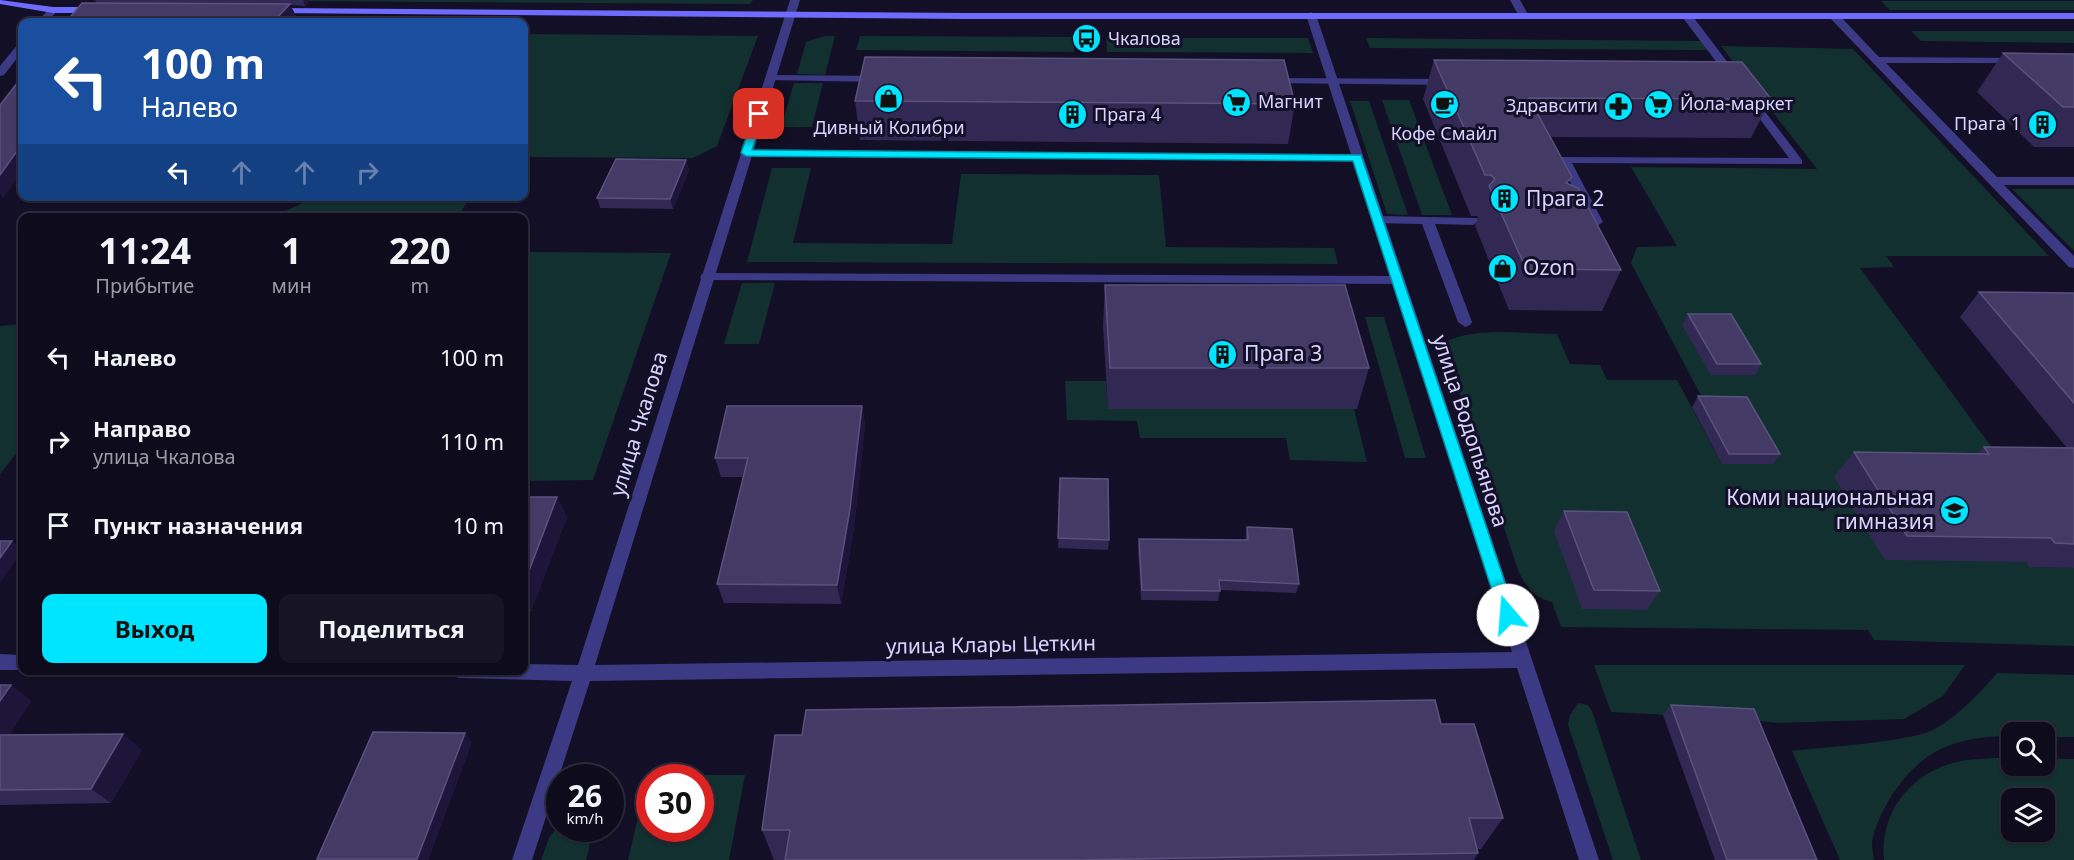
<!DOCTYPE html>
<html lang="ru">
<head>
<meta charset="utf-8">
<style>
	:root { --surface:#0e0b1c; --page:#171425; --text:#f1f3f6; --muted:#9b9ba3; --line:#2e2b3b; --accent:#00e5ff }
	body { margin:0; font-family:"Noto Sans",sans-serif; background:var(--page); color:var(--text); height:100vh; display:flex; flex-direction:column; font-size:22px; white-space:nowrap }
	* { box-sizing:border-box; margin:0 }
	p { font-size:20px; color:var(--muted) }
	.icon { flex:none; width:33px; height:33px; fill:none; stroke:currentColor; stroke-width:2; stroke-linecap:round; stroke-linejoin:round }
	.map { position:relative; flex:1; overflow:hidden }
	.side { position:absolute; left:18px; top:213px; width:510px; height:462px; display:flex; flex-direction:column; background:var(--surface); border-radius:12px; box-shadow:0 2px 4px #0004,0 0 0 2px var(--line) }
	.side>* { flex:none }
	.banner { position:absolute; left:18px; top:18px; width:510px; height:183px; border-radius:12px; box-shadow:0 2px 4px #0004,0 0 0 2px var(--line); background:#1a4fa0; color:#fff; overflow:hidden }
	.tools { position:absolute; left:2001px; top:722px; display:grid; gap:12px }
	.tools a { display:grid; place-items:center; width:54px; height:54px; border-radius:12px; background:var(--surface); box-shadow:0 2px 4px #0004,0 0 0 2px var(--line); font-size:30px }
	.speed { position:absolute; left:546px; top:764px; display:flex; gap:12px; font-size:30px; font-weight:700; text-align:center }
	.speed>* { display:grid; place-content:center; width:78px; height:78px; border-radius:50%; background:var(--surface); box-shadow:0 2px 4px #0004,0 0 0 2px var(--line); line-height:1 }
	.speed small { font-size:15px; font-weight:400 }
	.speed .limit { border:9px solid #d22; background:#fff; color:#111 }
	.pin { position:absolute; display:grid; place-items:center; width:51px; height:51px; color:#fff; margin:-26px; border-radius:12px; box-shadow:0 3px 9px #0006 }
	.me { position:absolute; width:66px; margin:-33px; rotate:342deg; stroke-linejoin:round; filter:drop-shadow(0 0 4px #0008) }
	.turn { display:flex; align-items:center; gap:21px; height:126px; padding:0 24px; font-size:27px }
	.turn .icon { width:78px; height:78px; stroke-width:2.5 }
	.turn b { display:block; font-size:42px; line-height:51px }
	.lanes { display:flex; align-items:center; height:57px; padding:0 24px; background:#0003; justify-content:center; gap:30px; direction:ltr }
	.lanes .off { opacity:.35 }
	.eta { display:flex; justify-content:space-evenly; align-items:center; height:102px; text-align:center }
	.eta b { font-size:36px; font-weight:700; line-height:42px }
	.button { display:flex; gap:12px; margin-top:auto; padding:12px 24px }
	.button a { flex:1; height:69px; border-radius:12px; background:var(--accent); color:#111; font-size:24px; font-weight:700; line-height:69px; text-align:center }
	.button a+a { background:var(--page); color:var(--text) }
	ul { padding:0; list-style:none }
	li { display:flex; align-items:center; gap:18px; height:84px; padding:0 24px }
	li div { flex:1 }
	li b { display:block; font-size:22px }
	li em { font-style:normal }
	.map>svg:first-child { display:block }
</style>
</head>
<body>
<div class="map">
<svg width="2074" height="860" viewBox="0 0 2074 860">
	<rect width="100%" height="100%" fill="#130f26"/>
	<path fill="#12302f" fill-rule="evenodd" d="M118 0H753L750 4Z
		M1881 1H2074V10H1890Z
		M1911 31H2074V43L1921 41Z
		M524 34 758 36 717 146 693 158 524 157Z
		M825 36H835L825 75 797 74 806 42Z
		M860 36 1074 37V52L856 50Z
		M1106 38H1308L1313 53 1107 52Z
		M1366 38 1701 41 1708 50 1370 48Z
		M1721 46 1853 49 2049 256H1886L1894 267 1860 268 2010 472 1835 478 1853 507 1988 509 2030 567 2074 568V646L1874 640 1868 630 1561 627 1552 602C1534 598 1526 587 1518 570L1443 343C1476 326 1521 334 1557 334L1570 364 1600 365 1607 380H1677L1722 464 1707 407 1631 263 1637 247 1677 246 1631 167 1817 169Z
		M794 83H823L812 127H781Z
		M1382 100H1409L1452 215H1422Z
		M1350 101H1369L1408 215 1387 214Z
		M772 168H811L793 243 952 244 961 174 1159 175 1166 247 1334 248 1338 264 747 262Z
		M2012 189H2074V251Z
		M317 196H470V197L458 217H255L288 210Z
		M173 211 257 212 254 217H168Z
		M524 252 671 253 593 480 524 481Z
		M742 283H775L759 344H724Z
		M1365 317H1384L1426 458H1405Z
		M22 324V446L0 474V326Z
		M1065 381H1106L1108 409H1354L1367 462 1290 460 1286 438H1140L1137 421 1067 420Z
		M1594 665H1965L1943 696 1904 719 1778 723 1745 719 1611 712Z
		M1997 673 2074 675V737H2045L2044 732H2012L2011 736C1989 736 1969 738 1948 746 1912 759 1883 801 1873 837 1871 844 1873 853 1874 860H1840L1792 751C1823 747 1912 742 1935 729 1960 714 1979 694 1997 673Z
		M1578 703 1588 705 1592 711 1641 860H1613L1568 725 1570 715Z
		M1993 758H2011L2012 765H2044L2045 759H2074V860H1884C1879 813 1911 772 1957 762 1968 759 1981 759 1993 758ZM2012 798H2044V831H2012Z
		M648 775H745L729 860H628ZM650 777H700V828H650Z
		M559 825 560 828H586C593 837 589 850 586 860H541L549 838Z"/>
	<g fill="none" stroke-linecap="round" stroke-linejoin="round">
		<path fill="#3d3a85" fill-rule="evenodd" d="M1510 0H1520L1529 16 1528 18H1520Z
			M1683 14H1691L1738 76V80H1730L1683 18Z
			M1830 14H1838L1879 57 2021 58V62L2017 63H1886L1997 177H2074V185H2004L2074 256V268L2069 267 1830 18Z
			M770 75 881 76 886 79 881 82 766 80V76Z
			M1271 78 1448 79 1453 82 1448 85 1267 83V79Z
			M1750 96 1754 97 1802 160V164L1572 163 1603 222 1597 226 1572 225V219L1589 218 1558 159 1560 157 1789 158 1745 99Z
			M746 150 1357 154 1363 157 1357 160 742 155V151Z
			M1378 216 1477 218 1479 221 1473 225 1435 224 1472 322 1470 325 1465 327 1458 322 1422 224 1374 223V217Z
			M707 273 1398 276 1405 280 1398 284 702 280 700 277 702 274Z"/>
		<path fill="#3d3a85" fill-rule="evenodd" d="M790 0H800L595 665 1512 652 1306 15 1311 12 1316 15 1599 860H1579L1517 668 590 681 532 860H512L572 681 459 678 453 676 450 670H524V664L578 665Z
			M50 8 58 10 47 22H37Z
			M22 43V52L4 75 0 76V66L18 44Z
			M0 654 22 655 23 670H0Z"/>
		<path fill="#6f6bff" fill-rule="evenodd" d="M0 0 53 7H97L102 10 97 13H53L0 4Z
			M274 8 967 13H2074V19H967L271 13V9Z"/>
	</g>
	<path fill="#312854" d="M95 0H310L305 6 290 5 296 16 97 3Z
		M2003 53 2074 54V147H2034L1977 92Z
		M1434 60 1771 99 1751 138 1550 137 1569 184 1621 270 1602 311 1509 310 1475 226 1478 217 1477 216H1471L1423 99Z
		M855 101 1295 104 1288 144 860 140Z
		M686 160 689 170 673 209 600 208 597 198Z
		M1105 285 1369 368 1357 409H1108L1103 326Z
		M1979 292 2074 293V568L2029 567 2026 562 1885 560 1834 477 1854 452 1977 454 1984 447 2067 448 1960 317Z
		M1688 314 1761 364 1755 375H1711L1682 325Z
		M1698 396 1780 454 1773 464H1722L1692 407Z
		M862 406 865 425 854 528 841 604 724 603 717 584 744 477H721L715 458Z
		M1060 478 1109 540 1108 550 1058 548Z
		M524 497H557L567 517 531 611H524Z
		M1564 511 1660 591 1647 610 1582 609 1554 531Z
		M1247 527 1299 584 1296 593 1220 590 1218 601 1141 600 1138 549 1139 539 1245 540Z
		M0 685H11L31 701 9 735 142 750 111 803 0 805Z
		M1671 705 1817 860H1715L1663 715Z
		M1441 724 1503 818 1481 849H1477L1478 853 1474 860H774L762 830Z
		M472 742 428 860H318L317 859Z"/>
	<path fill="#1d163a" d="M303 0H310L305 6Z
		M290 4 296 16 290 22H273Z
		M22 144V171L3 198 0 194V175Z
		M686 160 689 170 673 209 670 199Z
		M862 406 865 425 854 528 841 604 837 585Z
		M557 497 567 517 531 611 524 597V584Z
		M12 541 22 550V552L0 583V558Z
		M11 685 31 701 0 749V701Z
		M465 733 472 742 428 860H418L417 859Z
		M123 734 142 750 111 803 91 789Z"/>
	<path fill="#433a66" stroke="#5a527e" stroke-width="1.5" d="M82 3 290 4 273 22H66Z
		M2003 53 2074 54V107H2063Z
		M865 57 1284 60 1295 104 855 101Z
		M1434 60 1742 62 1771 99 1529 98 1572 177 1566 183 1578 188 1621 270 1526 269 1489 186 1495 179 1491 175H1485Z
		M22 77V144L0 175V105Z
		M616 159 686 160 670 199 597 198Z
		M1105 285H1345L1369 368H1110Z
		M1979 292 2074 293V403Z
		M1688 314H1731L1761 364H1717Z
		M1698 396 1747 397 1780 454H1729Z
		M727 406H862L850 509 837 585 717 584 748 458H715Z
		M1984 447 2074 448V544L2055 543 2051 538 1907 536 1854 452 1989 454Z
		M1060 478 1108 479 1109 540 1058 538Z
		M524 497H557L524 584Z
		M1564 511 1627 512 1660 591 1594 590Z
		M1247 527 1292 529 1299 584 1219 580 1220 591 1142 590 1139 539 1248 540Z
		M0 541H12L0 558Z
		M0 685H11L0 701Z
		M1435 700 1441 724H1474L1503 818H1469L1478 853 1075 860H785L790 830H762L775 735H802L806 710Z
		M1671 705 1754 709 1817 860H1727Z
		M373 732 465 733 417 859H317Z
		M123 734 91 789 0 790V735Z"/>
	<path fill="#00e5ff" stroke="#0095a6" stroke-width="1.5" d="M755 111 764 114 752 150 1361 155 1516 615 1514 620 1508 622 1500 615 1353 161 746 156 741 153Z"/>
	<defs>
		<symbol id="bus-disc" viewBox="-11 -11 22 22"><circle r="9.5" fill="#00e5ff" stroke="#130f26"/><path d="M-5-6H5V4H4V6H2V4H-2V6H-4V4H-5ZM-3.5-4V0h7V-4ZM-3.5 1.2v1.5H-2V1.2ZM2 1.2v1.5H3.5V1.2Z" fill="#111"/></symbol>
		<symbol id="shop-disc" viewBox="-11 -11 22 22"><circle r="9.5" fill="#00e5ff" stroke="#130f26"/><path d="M-5-2.5h2.3a2.7 3.5 0 0 1 5.4 0H5L5.5 6h-11ZM-1.5-2.5h3a1.5 2.3 0 0 0-3 0Z" fill="#111"/></symbol>
		<symbol id="supermarket-disc" viewBox="-11 -11 22 22"><circle r="9.5" fill="#00e5ff" stroke="#130f26"/><path d="M-6-5.5h2.5l.6 2H6L4.5 2H-2.5L-4.4-4H-6ZM-1.5 3.2a1.3 1.3 0 1 0 .1 0ZM3 3.2a1.3 1.3 0 1 0 .1 0Z" fill="#111"/></symbol>
		<symbol id="cafe-disc" viewBox="-11 -11 22 22"><circle r="9.5" fill="#00e5ff" stroke="#130f26"/><path d="M-5.5-4.5H6V0H3Q3 3.5 0 3.5H-2.5Q-5.5 3.5-5.5 0ZM3-3.2v2h1.7v-2ZM-6 4.5H4V6H-6Z" fill="#111"/></symbol>
		<symbol id="pharmacy-disc" viewBox="-11 -11 22 22"><circle r="9.5" fill="#00e5ff" stroke="#130f26"/><path d="M-2-6h4v4h4v4h-4v4h-4v-4h-4v-4h4Z" fill="#111"/></symbol>
		<symbol id="building-disc" viewBox="-11 -11 22 22"><circle r="9.5" fill="#00e5ff" stroke="#130f26"/><path d="M-4-6H4V6H1V3H-1V6H-4ZM-2.5-4.3h1.7v1.8h-1.7ZM.8-4.3h1.7v1.8H.8ZM-2.5-1h1.7V.8h-1.7ZM.8-1h1.7V.8H.8Z" fill="#111"/></symbol>
		<symbol id="school-disc" viewBox="-11 -11 22 22"><circle r="9.5" fill="#00e5ff" stroke="#130f26"/><path d="M0-5L7-2L0 1L-7-2ZM-4 1L0 2.5L4 1V4Q0 6-4 4Z" fill="#111"/></symbol>
	</defs>
	<g fill-rule="evenodd">
		<use href="#bus-disc" x="1070" y="22" width="33" height="33"/>
		<use href="#shop-disc" x="872" y="82" width="33" height="33"/>
		<use href="#supermarket-disc" x="1220" y="86" width="33" height="33"/>
		<use href="#supermarket-disc" x="1642" y="88" width="33" height="33"/>
		<use href="#cafe-disc" x="1428" y="88" width="33" height="33"/>
		<use href="#pharmacy-disc" x="1602" y="90" width="33" height="33"/>
		<use href="#building-disc" x="1056" y="98" width="33" height="33"/>
		<use href="#building-disc" x="2026" y="108" width="33" height="33"/>
		<use href="#building-disc" x="1488" y="182" width="33" height="33"/>
		<use href="#shop-disc" x="1486" y="252" width="33" height="33"/>
		<use href="#building-disc" x="1206" y="338" width="33" height="33"/>
		<use href="#school-disc" x="1938" y="494" width="33" height="33"/>
	</g>
	<g text-anchor="middle" stroke-width="6" stroke-linejoin="round" paint-order="stroke">
		<g font-size="18" fill="#d9d4ff" stroke="#130f26" text-anchor="start">
			<text x="1108" y="45">Чкалова</text>
			<text x="1258" y="108">Магнит</text>
			<text x="1680" y="110">Йола-маркет</text>
			<text x="1598" y="112" text-anchor="end">Здравсити</text>
			<text x="1094" y="121">Прага 4</text>
			<text x="2021" y="130" text-anchor="end">Прага 1</text>
			<text x="889" y="134" text-anchor="middle">Дивный Колибри</text>
			<text x="1444" y="140" text-anchor="middle">Кофе Смайл</text>
		</g>
		<g font-size="21" fill="#d9d4ff" stroke="#130f26" text-anchor="start">
			<text x="1526" y="206">Прага 2</text>
			<text x="1523" y="275">Ozon</text>
			<text x="1244" y="361">Прага 3</text>
			<text x="1934" y="505" text-anchor="end">Коми национальная<tspan x="1934" dy="24">гимназия</tspan></text>
		</g>
		<g font-size="21" fill="#d9d4ff" stroke="#130f26">
			<text transform="translate(639 424) rotate(-73)" y="7">улица Чкалова</text>
			<text transform="translate(1470 431) rotate(72)" y="7">улица Водопьянова</text>
			<text transform="translate(991 645) rotate(-1)" y="7">улица Клары Цеткин</text>
		</g>
	</g>
</svg>
<div class="tools">
<a><svg class="icon" aria-label="search" viewBox="0 0 24 24"><circle cx="10" cy="10" r="6"/><path d="M15 15l6 6"/></svg></a>
<a><svg class="icon" aria-label="layers" viewBox="0 0 24 24"><path d="M12 4l9 5-9 5-9-5zM3 14l9 5 9-5"/></svg></a>
</div>
<div class="speed"><div>26<small>km/h</small></div><div class="limit">30</div></div>
<div class="pin" style="left:759px;top:114px;background:#d93025"><svg class="icon" aria-label="arrive" viewBox="0 0 24 24"><path d="M6 21V4h12l-3 4 3 4H6"/></svg></div>
<svg class="me" style="left:1508px;top:615px" viewBox="-20 -20 40 40"><circle r="19" fill="#fff"/><path d="M0-13L10 11 0 6-10 11z" fill="#00e5ff"/></svg>
<div class="banner">
<div class="turn"><svg class="icon" aria-label="left" viewBox="0 0 24 24"><path d="M17 20v-9H6M10 6l-5 5 5 5"/></svg><div><b>100 m</b>Налево</div></div>
<div class="lanes"><svg class="icon" aria-label="left" viewBox="0 0 24 24"><path d="M17 20v-9H6M10 6l-5 5 5 5"/></svg><svg class="icon off" aria-label="ahead" viewBox="0 0 24 24"><path d="M12 20V5M6 11l6-6 6 6"/></svg><svg class="icon off" aria-label="ahead" viewBox="0 0 24 24"><path d="M12 20V5M6 11l6-6 6 6"/></svg><svg class="icon off" aria-label="right" viewBox="0 0 24 24"><path d="M7 20v-9h11M14 6l5 5-5 5"/></svg></div>
</div>
<section class="side">
<div class="eta">
<div><b>11:24</b><p>Прибытие</p></div>
<div><b>1</b><p>мин</p></div>
<div><b>220</b><p>m</p></div>
</div>
<ul>
<li><svg class="icon" aria-label="left" viewBox="0 0 24 24"><path d="M17 20v-9H6M10 6l-5 5 5 5"/></svg><div><b>Налево</b></div><em>100 m</em></li>
<li><svg class="icon" aria-label="right" viewBox="0 0 24 24"><path d="M7 20v-9h11M14 6l5 5-5 5"/></svg><div><b>Направо</b><p>улица Чкалова</p></div><em>110 m</em></li>
<li><svg class="icon" aria-label="arrive" viewBox="0 0 24 24"><path d="M6 21V4h12l-3 4 3 4H6"/></svg><div><b>Пункт назначения</b></div><em>10 m</em></li>
</ul>
<div class="button"><a>Выход</a><a>Поделиться</a></div>
</section>
</div>
</body>
</html>
